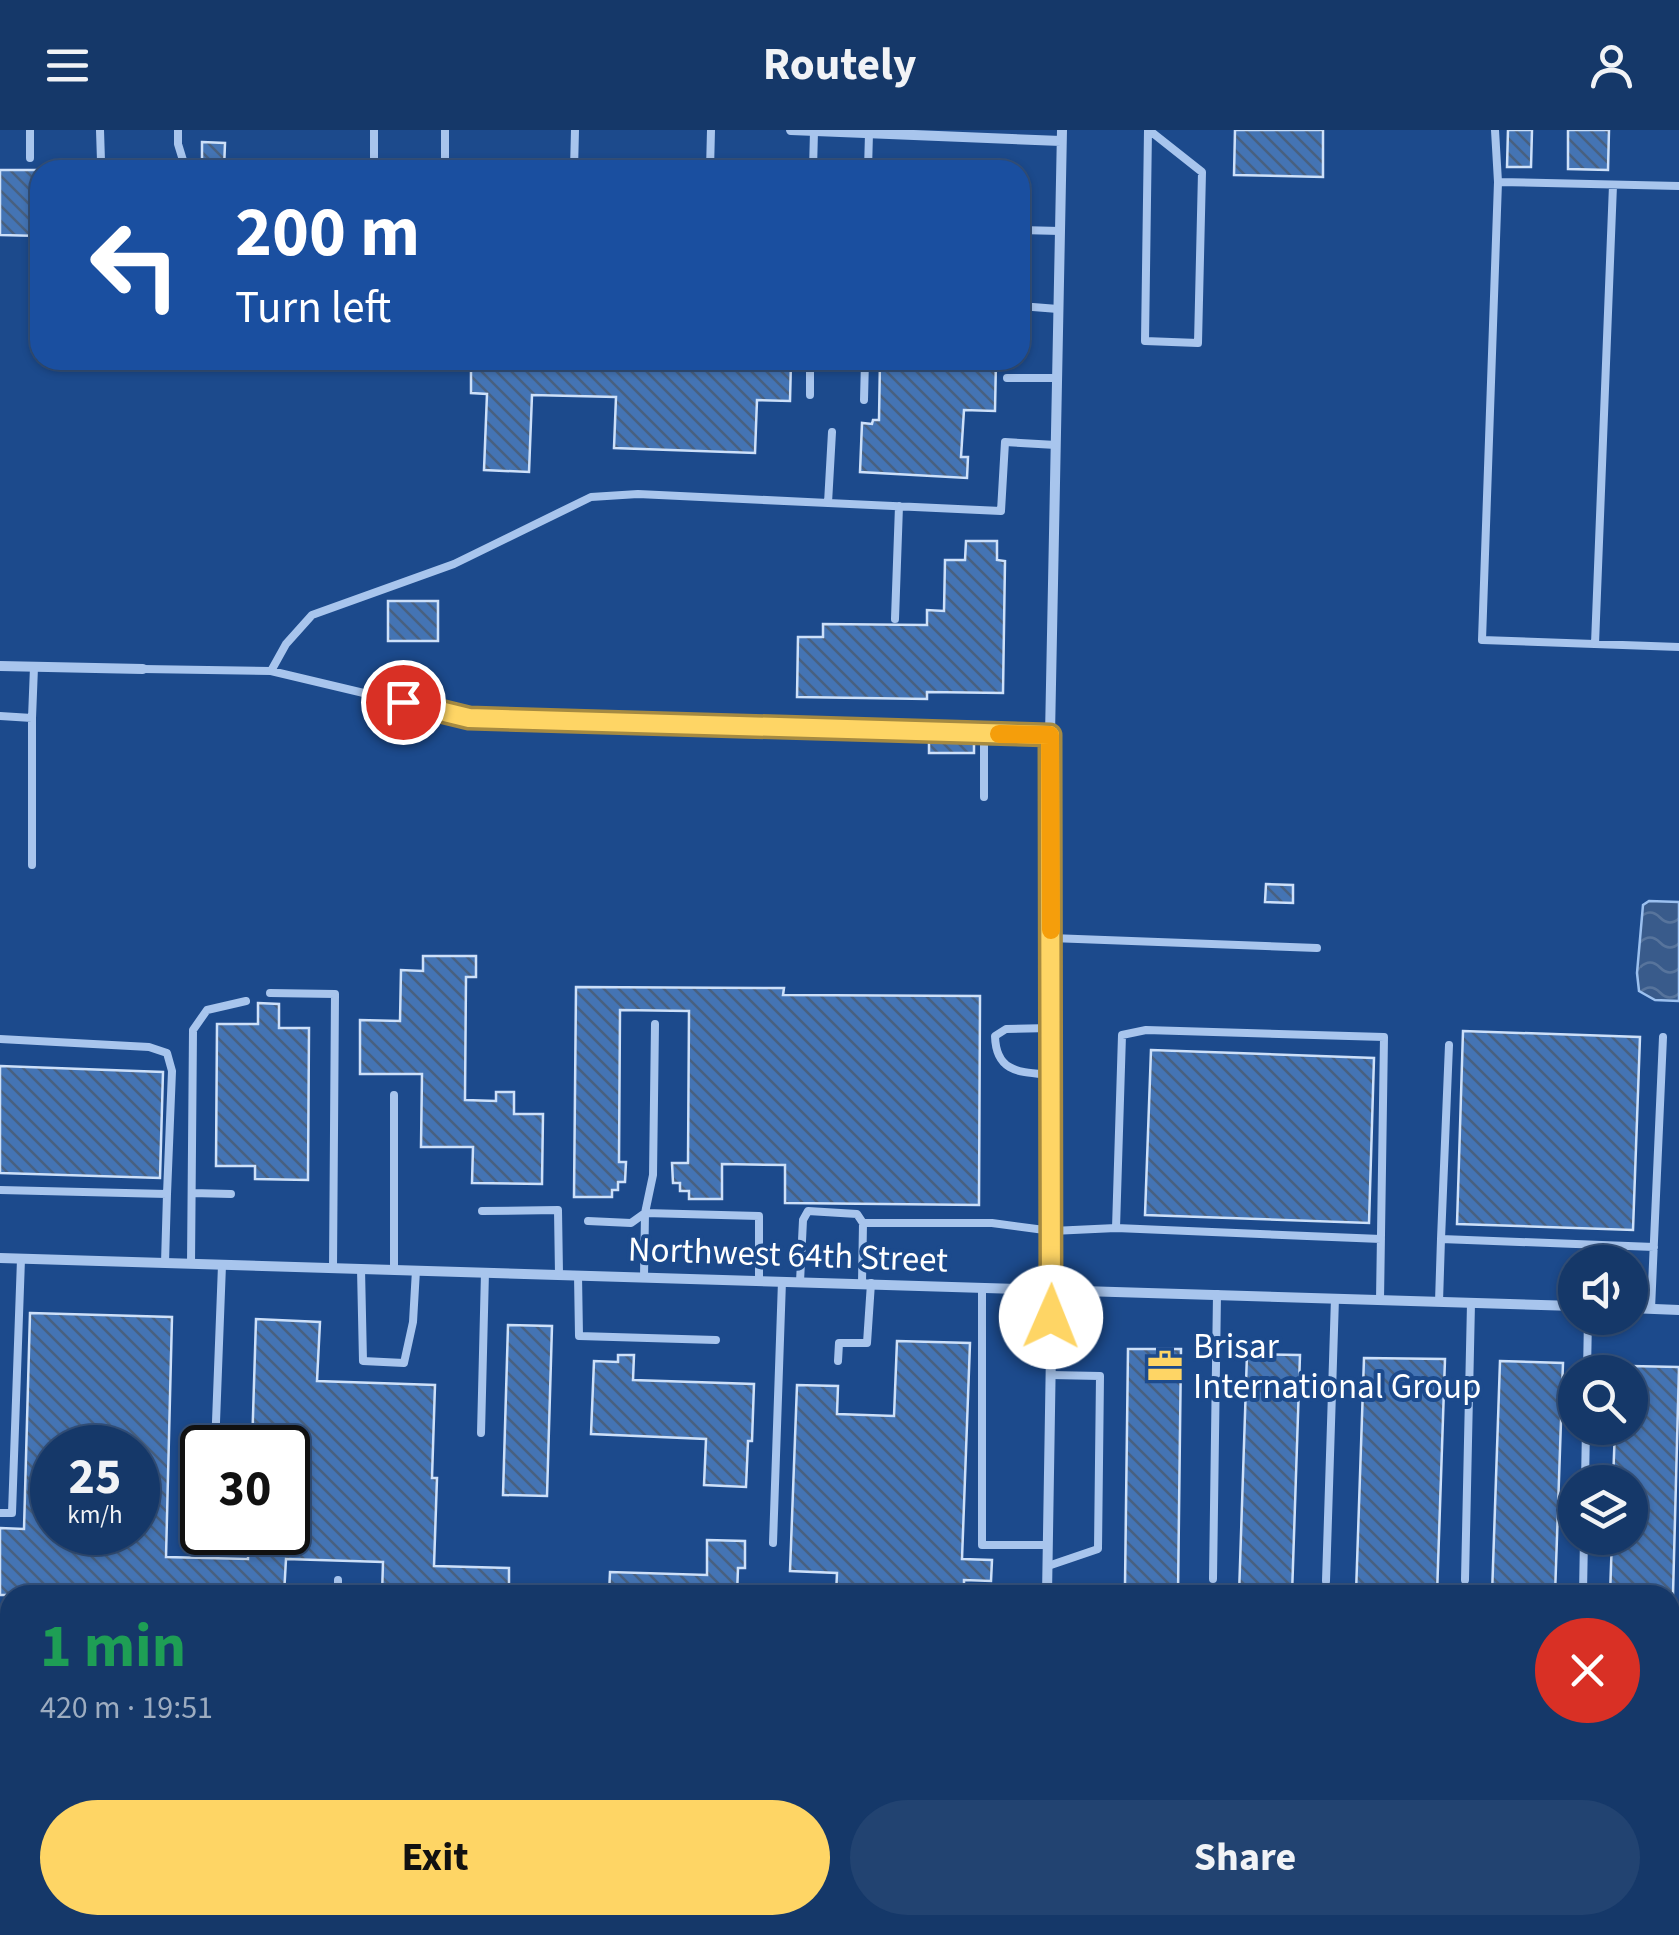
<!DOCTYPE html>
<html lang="en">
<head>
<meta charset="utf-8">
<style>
	:root { --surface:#153869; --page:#224371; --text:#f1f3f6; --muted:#9dacc0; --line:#34527d; --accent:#fed565 }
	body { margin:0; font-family:"Source Sans 3",sans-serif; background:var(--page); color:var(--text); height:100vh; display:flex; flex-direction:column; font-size:38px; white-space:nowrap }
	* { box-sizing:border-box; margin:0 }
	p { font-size:32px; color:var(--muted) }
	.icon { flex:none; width:55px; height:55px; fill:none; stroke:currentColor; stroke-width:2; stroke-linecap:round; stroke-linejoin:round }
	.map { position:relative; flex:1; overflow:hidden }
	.panel { position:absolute; left:0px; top:1455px; width:1680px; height:350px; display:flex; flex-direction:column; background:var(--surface); border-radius:30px 30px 0 0; box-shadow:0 2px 8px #0004,0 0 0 2px var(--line) }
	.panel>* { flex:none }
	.banner { position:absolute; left:30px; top:30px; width:1000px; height:210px; border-radius:30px; box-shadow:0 2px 8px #0004,0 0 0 2px var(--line); background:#1a4fa0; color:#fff; overflow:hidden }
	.controls { position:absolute; left:1558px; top:1115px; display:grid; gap:20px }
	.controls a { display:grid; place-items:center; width:90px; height:90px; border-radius:50%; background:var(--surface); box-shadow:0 2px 8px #0004,0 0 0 2px var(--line); font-size:50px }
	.speed { position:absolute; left:30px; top:1295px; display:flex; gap:20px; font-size:50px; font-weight:700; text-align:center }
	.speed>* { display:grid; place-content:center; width:130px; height:130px; border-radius:50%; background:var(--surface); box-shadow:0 2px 8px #0004,0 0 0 2px var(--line); line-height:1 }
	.speed small { font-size:25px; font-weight:400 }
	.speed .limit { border:5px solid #111; border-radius:15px; background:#fff; color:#111 }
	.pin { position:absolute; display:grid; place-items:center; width:85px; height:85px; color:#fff; margin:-42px; border:5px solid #fff; border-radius:50%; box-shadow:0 2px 10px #0007 }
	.me { position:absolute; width:110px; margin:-55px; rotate:1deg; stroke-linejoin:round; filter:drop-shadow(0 0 8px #0008) }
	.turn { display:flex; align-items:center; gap:35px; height:210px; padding:0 40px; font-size:45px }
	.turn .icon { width:130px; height:130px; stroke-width:2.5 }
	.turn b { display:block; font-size:70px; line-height:85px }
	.round { display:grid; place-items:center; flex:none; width:105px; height:105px; border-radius:52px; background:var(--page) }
	.headline { display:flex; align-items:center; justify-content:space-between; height:170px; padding:0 40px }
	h1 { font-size:60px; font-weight:700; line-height:75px; color:#1e9e55 }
	.button { display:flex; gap:20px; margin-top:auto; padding:20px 40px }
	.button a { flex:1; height:115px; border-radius:60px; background:var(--accent); color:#111; font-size:40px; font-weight:700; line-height:115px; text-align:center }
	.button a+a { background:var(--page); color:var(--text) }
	header { display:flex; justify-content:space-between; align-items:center; height:130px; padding:0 40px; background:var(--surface); font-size:45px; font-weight:700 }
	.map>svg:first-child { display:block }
</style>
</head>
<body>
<header><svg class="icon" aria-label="menu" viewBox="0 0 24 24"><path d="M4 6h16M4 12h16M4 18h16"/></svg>Routely<svg class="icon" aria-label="person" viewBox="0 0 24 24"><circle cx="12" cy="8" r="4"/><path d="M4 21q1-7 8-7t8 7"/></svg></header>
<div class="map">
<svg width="1679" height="1805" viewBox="0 0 1679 1805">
	<defs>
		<pattern id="water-waves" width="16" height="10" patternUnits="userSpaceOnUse" patternTransform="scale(2.5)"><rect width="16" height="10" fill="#395b8b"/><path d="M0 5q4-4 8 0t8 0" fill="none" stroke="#57749c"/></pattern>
		<pattern id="building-back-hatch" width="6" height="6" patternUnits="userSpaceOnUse" patternTransform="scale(2.5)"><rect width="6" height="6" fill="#4474b4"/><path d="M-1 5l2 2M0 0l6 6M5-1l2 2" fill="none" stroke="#486080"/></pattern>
	</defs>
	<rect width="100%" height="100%" fill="#1c4a8c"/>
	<path fill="url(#water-waves)" stroke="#9bc0ef" stroke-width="2.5" d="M1649 771 1679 772V871L1655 870 1639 861 1637 843 1643 775Z"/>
	<path fill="url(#building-back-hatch)" stroke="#cde0f9" stroke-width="2.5" fill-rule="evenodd" d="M1235 0H1323V47L1234 45Z
		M1508 0H1532L1531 37H1507Z
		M1568 0H1609L1608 40 1568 39Z
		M202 12 225 13 224 40H209V31H202Z
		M0 40H40V106L0 105Z
		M471 230H791L790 271 757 270 755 323 614 318 616 267 532 265 529 342 484 340 487 264 471 263Z
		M880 230H996L995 281 964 280 961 327H968L967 348 860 342 862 293 872 294 873 290H879Z
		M966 411H997V430L1005 431 1003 563 927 562V569L797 567 798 507H823V494L927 495V480L944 481 945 430H965Z
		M388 471H438V511H388Z
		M929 609 974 610V623H929Z
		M1266 754 1293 755V773L1265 772Z
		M423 826H476V847H466L465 970 496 971V962H514V984H543L542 1054 472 1053 473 1017H421L422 944H360V890L400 891 401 840 423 841Z
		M576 857 784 858 783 865 980 866 979 1075 785 1073V1035L722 1034V1069H689V1061H680V1053H673L672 1033H688L689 881 620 880 619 1032H626L625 1052H618V1060H612V1067H574Z
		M258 873 279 874V898H309L308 1050 255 1049V1036H216L217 894H258Z
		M1463 901 1640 907 1633 1100 1457 1094Z
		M1151 920 1374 928 1369 1093 1145 1085Z
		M0 936 163 942 160 1048 0 1043Z
		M30 1183 172 1187 166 1427 248 1429 249 1402H288V1318H252L256 1189 320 1192 317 1251 435 1255 432 1348H437L434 1436 509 1438V1465H382L383 1432 286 1429 284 1465H151V1458L58 1455V1465H0V1398L24 1399ZM52 1318H138V1402H52Z
		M508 1195 552 1196 547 1366 503 1365Z
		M897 1211 970 1213 962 1429 992 1430 991 1451 964 1450V1465H836L837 1443 790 1441 797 1255 838 1256 837 1284 894 1286Z
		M1128 1219H1181L1178 1465H1162V1455H1125Z
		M1247 1224 1300 1225 1292 1465H1239Z
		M618 1225H634L633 1250 754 1254 752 1311H748L746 1357 704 1355 706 1309 591 1304 594 1231 618 1232Z
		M1364 1228 1445 1229 1437 1465 1356 1463Z
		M1500 1231 1563 1233 1555 1465H1492Z
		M1630 1236 1679 1237 1673 1465H1610L1612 1408H1630V1352H1613L1615 1298H1630Z
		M707 1410 745 1411V1438H738L737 1465H609L610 1442 707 1445Z"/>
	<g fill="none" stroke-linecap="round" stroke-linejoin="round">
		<path stroke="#a8c5ed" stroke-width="8" d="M100 0 101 31
			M178 0V14L186 40
			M1148 0 1145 211 1198 213 1202 42 1149 0
			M1495 0 1498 52 1679 56
			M30 28V0
			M374 40V0
			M445 40V0
			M574 40 575 0
			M710 40 711 0
			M813 40 814 1
			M868 40 869 3
			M1498 52 1482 510 1679 517
			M1020 100 1060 101
			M1020 176 1058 179
			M1007 248H1057
			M810 265V230
			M864 270 865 230
			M832 302 828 373 1001 381 1005 312 1056 315
			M895 489 899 376
			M1595 514 1613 55
			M143 539 271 541 469 588 1050 605
			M271 541 286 514 312 485 454 434 591 367 638 364 828 373
			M0 586 32 588 34 537
			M32 588V735
			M984 603V667
			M1051 808 1317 818
			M270 863 335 864 333 1138
			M1051 898 1006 899 995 906C996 943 1020 942 1051 945
			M0 909 149 917 167 923 172 941 167 1064
			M0 1060 167 1064 165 1133
			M192 1063 231 1064
			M482 1081 558 1080 559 1144
			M588 1091 631 1093 645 1083 653 1045 655 894
			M1116 1098 1381 1109
			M1441 1109 1449 915
			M191 1134 193 900 207 880 246 871
			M361 1139 363 1231 404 1233 413 1192 416 1140
			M394 1140V965
			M578 1145 579 1206 716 1210
			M644 1147 645 1083 759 1086V1150
			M800 1152 803 1090 808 1081 857 1084 863 1093
			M862 1153 863 1093H992L1052 1101 1116 1098 1122 905 1146 900 1384 907 1380 1170
			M982 1157V1415H1048
			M1439 1172 1441 1109 1654 1117
			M1651 1179 1663 907
			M838 1231 839 1213H867L871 1153
			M1587 1242 1588 1188
			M481 1303 485 1142
			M215 1318 222 1135
			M1585 1352 1586 1298
			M0 1383H12L21 1129
			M773 1413 782 1151
			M1048 1436 1098 1419 1100 1246 1051 1245
			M1213 1449 1217 1164
			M1465 1450 1471 1173
			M1326 1451 1335 1168
			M1583 1463 1584 1408
			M338 1465V1450
			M487 1795 529 1798V1795
			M855 1795V1804
			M1161 1798V1795
			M1221 1799V1795
			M576 1802V1795
			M612 1804V1795
			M1302 1805V1795
			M1517 1805V1795"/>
		<path stroke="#a8c5ed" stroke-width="10" d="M791 0 1061 11
			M0 536 143 539
			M0 1128 1575 1176
			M1630 1178 1679 1180
			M1047 1465 1052 1159 1050 605 1062 0
			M0 1716H10
			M1670 1771 1679 1772
			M1042 1805V1795"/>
	</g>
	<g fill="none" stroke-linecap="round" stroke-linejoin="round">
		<defs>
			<path id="route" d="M403 572 469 588 1050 605 1051 1187"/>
		</defs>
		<use href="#route" stroke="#a58a42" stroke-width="25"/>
		<use href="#route" stroke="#fed565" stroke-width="18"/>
		<path stroke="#f59e0b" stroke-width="18" d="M999 604 1050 605 1051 800"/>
	</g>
	<defs>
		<symbol id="office-bare" viewBox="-9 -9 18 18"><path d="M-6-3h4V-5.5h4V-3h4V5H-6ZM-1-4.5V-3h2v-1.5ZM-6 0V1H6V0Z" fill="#fed565" stroke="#1c4a8c" stroke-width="2.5" paint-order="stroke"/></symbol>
	</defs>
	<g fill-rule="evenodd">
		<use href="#office-bare" x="1140" y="1211" width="50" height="50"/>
	</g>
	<g text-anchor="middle" stroke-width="8" stroke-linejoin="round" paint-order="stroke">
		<g font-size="35" fill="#fff" stroke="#1c4a8c">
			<text transform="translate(788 1124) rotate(2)" y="12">Northwest 64th Street</text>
		</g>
		<g font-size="35" fill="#fff" stroke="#1c4a8c" text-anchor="start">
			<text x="1193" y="1228">Brisar<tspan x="1193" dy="40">International Group</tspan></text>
		</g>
	</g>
</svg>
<div class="controls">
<a><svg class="icon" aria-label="sound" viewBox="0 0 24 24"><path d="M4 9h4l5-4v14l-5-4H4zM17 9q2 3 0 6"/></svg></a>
<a><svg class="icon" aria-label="search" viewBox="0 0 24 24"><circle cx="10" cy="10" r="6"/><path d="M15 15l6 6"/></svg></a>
<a><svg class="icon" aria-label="layers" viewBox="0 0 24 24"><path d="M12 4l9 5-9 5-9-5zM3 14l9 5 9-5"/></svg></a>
</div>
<div class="speed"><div>25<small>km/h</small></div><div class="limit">30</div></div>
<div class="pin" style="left:403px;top:572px;background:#d93025"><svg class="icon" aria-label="arrive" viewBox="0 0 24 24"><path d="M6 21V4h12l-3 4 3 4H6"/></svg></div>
<svg class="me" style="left:1051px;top:1187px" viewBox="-20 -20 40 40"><circle r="19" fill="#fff"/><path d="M0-13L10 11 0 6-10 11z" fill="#fed565"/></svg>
<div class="banner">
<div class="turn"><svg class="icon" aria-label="left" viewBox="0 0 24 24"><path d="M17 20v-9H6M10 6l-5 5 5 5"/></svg><div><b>200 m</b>Turn left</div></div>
</div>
<section class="panel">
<div class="headline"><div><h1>1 min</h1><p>420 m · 19:51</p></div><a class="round" style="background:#d93025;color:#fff"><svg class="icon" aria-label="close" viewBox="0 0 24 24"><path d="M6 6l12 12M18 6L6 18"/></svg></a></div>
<div class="button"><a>Exit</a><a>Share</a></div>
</section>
</div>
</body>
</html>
